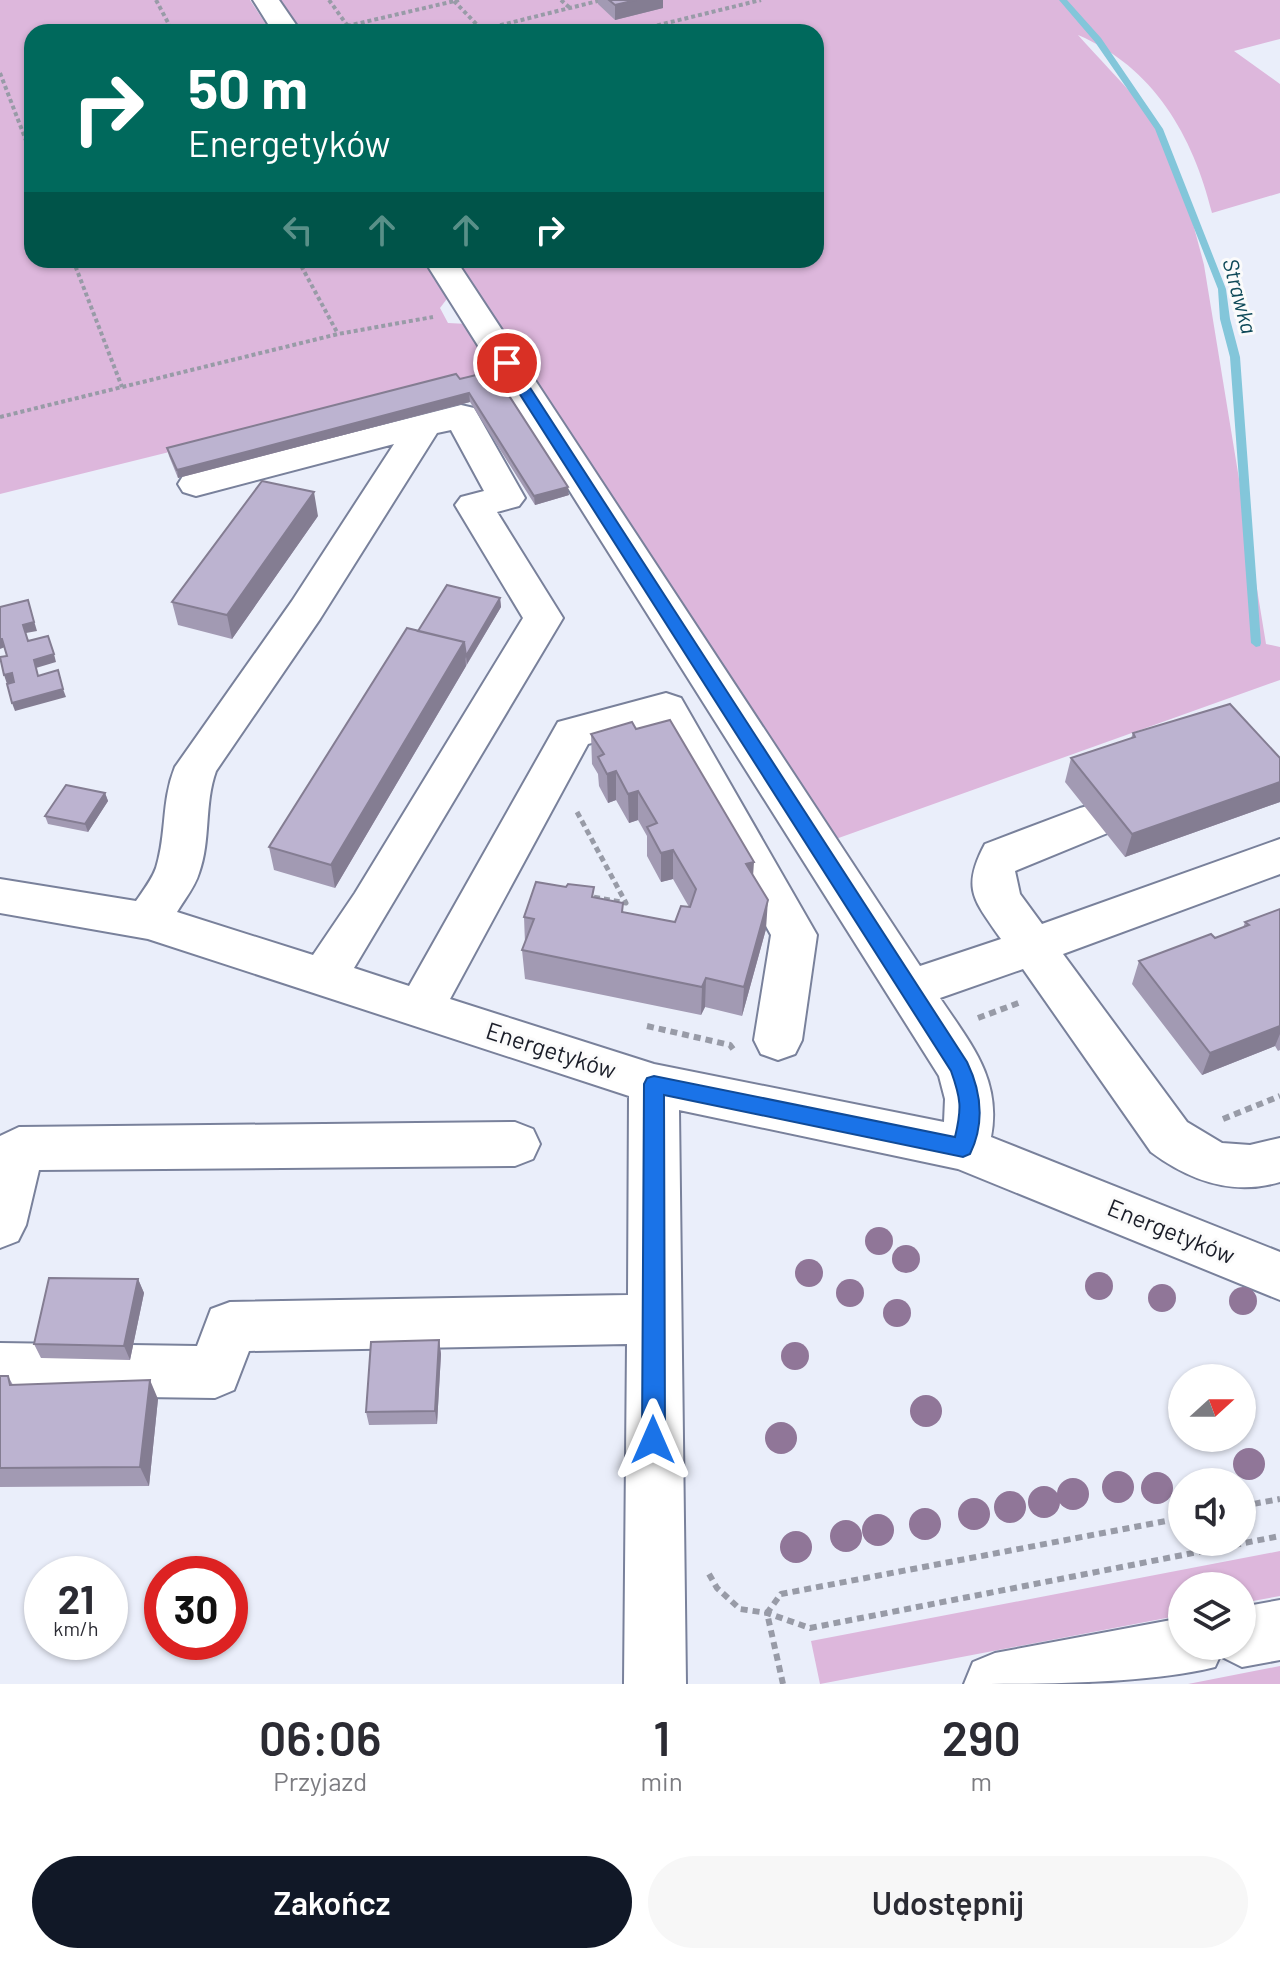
<!DOCTYPE html>
<html lang="pl">
<head>
<meta charset="utf-8">
<style>
	:root { --surface:#fff; --page:#f7f7f7; --text:#2b2b33; --muted:#7c7c81; --accent:#111827 }
	body { margin:0; font-family:Barlow,sans-serif; background:var(--page); color:var(--text); height:100vh; display:flex; flex-direction:column; font-size:30px; white-space:nowrap }
	* { box-sizing:border-box; margin:0 }
	p { font-size:26px; color:var(--muted) }
	.icon { flex:none; width:44px; height:44px; fill:none; stroke:currentColor; stroke-width:2; stroke-linecap:round; stroke-linejoin:round }
	.map { position:relative; height:1684px; overflow:hidden }
	.details { display:flex; flex-direction:column; background:var(--surface); flex:1 }
	.details>* { flex:none }
	.guide { position:absolute; left:24px; top:24px; width:800px; height:244px; border-radius:24px; box-shadow:0 2px 6px #0004; background:#00695c; color:#fff; overflow:hidden }
	.needle { width:52px; rotate:69deg }
	.fabs { position:absolute; left:1168px; top:1364px; display:grid; gap:16px }
	.fabs a { display:grid; place-items:center; width:88px; height:88px; border-radius:50%; background:var(--surface); box-shadow:0 2px 6px #0004; font-size:40px }
	.speed { position:absolute; left:24px; top:1556px; display:flex; gap:16px; font-size:40px; font-weight:700; text-align:center }
	.speed>* { display:grid; place-content:center; width:104px; height:104px; border-radius:50%; background:var(--surface); box-shadow:0 2px 6px #0004; line-height:1 }
	.speed small { font-size:20px; font-weight:400 }
	.speed .limit { border:12px solid #d22; background:#fff; color:#111 }
	.pin { position:absolute; display:grid; place-items:center; width:68px; height:68px; color:#fff; margin:-34px; border:4px solid #fff; border-radius:50%; box-shadow:0 2px 8px #0007 }
	.me { position:absolute; width:88px; margin:-44px; rotate:0deg; stroke-linejoin:round; filter:drop-shadow(0 0 6px #0008) }
	.turn { display:flex; align-items:center; gap:28px; height:168px; padding:0 32px; font-size:36px }
	.turn .icon { width:104px; height:104px; stroke-width:2.5 }
	.turn b { display:block; font-size:56px; line-height:68px }
	.lanes { display:flex; align-items:center; height:76px; padding:0 32px; background:#0003; justify-content:center; gap:40px; direction:ltr }
	.lanes .off { opacity:.35 }
	.eta { display:flex; justify-content:space-evenly; align-items:center; height:136px; text-align:center }
	.eta b { font-size:48px; font-weight:600; line-height:56px }
	.primary-button { display:flex; gap:16px; margin-top:auto; padding:16px 32px }
	.primary-button a { flex:1; height:92px; border-radius:48px; background:var(--accent); color:#fff; font-size:32px; font-weight:600; line-height:92px; text-align:center }
	.primary-button a+a { background:var(--page); color:var(--text) }
	.map>svg:first-child { display:block }
</style>
</head>
<body>
<div class="map">
<svg width="1280" height="1684" viewBox="0 0 1280 1684">
	<rect width="100%" height="100%" fill="#eaeefa"/>
	<path fill="#ddb7dc" d="M0 0H250L271 32H32V260H425L449 296 440 308 448 323 468 324 499 370 0 494Z
		M277 0H1280V39L1234 51 1280 84V193L1212 213C1193 135 1153 67 1078 35 1098 58 1121 80 1140 104 1174 151 1190 210 1204 265L1266 644 1280 647V680L833 840 451 260H816V32H299Z
		M1280 1551V1596L1242 1603V1586H1182V1615L820 1684 811 1641Z
		M1280 1666V1684H1188Z"/>
	<g fill="none" stroke-linecap="round" stroke-linejoin="round">
		<path fill="#83c6da" fill-rule="evenodd" d="M1059 0H1067L1101 38 1163 129 1226 289 1230 319 1240 357 1261 643 1260 646 1256 647 1251 643 1230 357 1220 319 1218 289 1155 129 1095 42Z"/>
		<defs>
			<path id="minor" d="M253 0H279L301 32H273Z
				M424 260H456L920 966 1001 939C974 900 961 889 985 844L1080 808 1095 804 1110 808 1117 820 1110 832 1015 871 1020 894 1042 924 1280 839V874L1063 954 1187 1122 1222 1143 1250 1145 1280 1138V1182C1233 1196 1190 1181 1151 1152L1023 969 940 998C970 1043 1002 1079 991 1137L1280 1252V1300L958 1169 679 1110 686 1684H624L627 1344 249 1351 234 1390 215 1398 0 1395V1343L197 1346 211 1309 230 1302 628 1295 629 1096 148 939 0 913V879L136 901C143 891 152 879 156 868 167 833 161 802 175 767L292 601 394 444 196 496 183 492 178 484 183 476 461 405 474 408 525 498 519 506 497 512 563 618 354 968 409 986 558 722 666 693 681 698 817 935 802 1040 795 1054 778 1060 761 1054 754 1040 771 935 655 726 588 744 450 999 654 1064 944 1122 945 1099 939 1076ZM451 430 484 491 461 497 455 505 523 618 355 893 313 955 177 912C184 900 195 887 199 873 211 840 204 804 216 771L320 619 437 433Z
				M515 1122 533 1129 540 1144 533 1159 515 1166 39 1170 26 1225 18 1241 0 1248V1136L19 1127Z
				M1280 1600V1660L1242 1667 1220 1656 1215 1667C1147 1684 1039 1684 964 1684L973 1662 995 1653 1182 1618V1646H1242V1607Z"/>
		</defs>
		<use href="#minor" stroke="#79819b" stroke-width="4"/>
		<path stroke="#989ba7" stroke-width="4" stroke-dasharray="4 3" stroke-linecap="butt" d="M156 0 173 32
			M329 0 352 32
			M561 0 570 8
			M454 1 483 31
			M347 26 459 0
			M473 32 602 0
			M630 32 761 0
			M0 73 32 156
			M73 260 122 387
			M298 260 338 334
			M0 417 338 334 433 317"/>
		<path stroke="#989ba7" stroke-width="5" stroke-dasharray="6 4" stroke-linecap="butt" d="M577 812 626 903 588 896"/>
		<path stroke="#989ba7" stroke-width="6" stroke-dasharray="7 5" stroke-linecap="butt" d="M978 1018 1021 1002
			M647 1026 730 1045 733 1049
			M1223 1119 1280 1096
			M1242 1506 1280 1499
			M709 1574 717 1588 740 1609 767 1613 810 1628 1280 1536
			M783 1684 767 1613 781 1594 1182 1518"/>
		<use href="#minor" fill="#fff" fill-rule="evenodd"/>
	</g>
	<g fill="#907698">
		<circle cx="879" cy="1241" r="14"/>
		<circle cx="906" cy="1259" r="14"/>
		<circle cx="809" cy="1273" r="14"/>
		<circle cx="1099" cy="1286" r="14"/>
		<circle cx="850" cy="1293" r="14"/>
		<circle cx="1162" cy="1298" r="14"/>
		<circle cx="1243" cy="1301" r="14"/>
		<circle cx="897" cy="1313" r="14"/>
		<circle cx="795" cy="1356" r="14"/>
		<circle cx="926" cy="1411" r="16"/>
		<circle cx="781" cy="1438" r="16"/>
		<circle cx="1249" cy="1464" r="16"/>
		<circle cx="1118" cy="1487" r="16"/>
		<circle cx="1157" cy="1488" r="16"/>
		<circle cx="1073" cy="1494" r="16"/>
		<circle cx="1044" cy="1502" r="16"/>
		<circle cx="1010" cy="1507" r="16"/>
		<circle cx="974" cy="1514" r="16"/>
		<circle cx="925" cy="1524" r="16"/>
		<circle cx="878" cy="1530" r="16"/>
		<circle cx="846" cy="1536" r="16"/>
		<circle cx="796" cy="1547" r="16"/>
	</g>
	<path fill="#a29ab3" d="M598 0H663V8L615 20 598 4Z
		M460 379 569 495 535 505 470 402 178 478 169 456 167 448Z
		M318 516 232 639 178 625 172 602Z
		M500 598 501 607 335 888 274 870 269 847 418 631Z
		M636 729 753 876 766 929 742 1016 705 1007 701 1015 525 979 522 950 525 943 524 917 594 897 624 912 675 922 689 907 673 879 661 882 647 856V836L638 820 629 823 616 800 608 803 599 786 598 774 592 764 591 734Z
		M1133 733 1280 758V802L1125 857 1065 782 1071 758 1131 738Z
		M105 793 108 801 88 832 48 824 45 816Z
		M1280 909V1050L1278 1051 1275 1046 1202 1075 1132 984 1139 961 1215 938 1243 928 1245 922Z
		M138 1279 144 1293 130 1360 41 1358 34 1344Z
		M439 1340 441 1354 437 1424 369 1425 366 1412Z
		M0 1376H8L13 1385 158 1399 149 1486 0 1487Z"/>
	<path fill="#847d92" d="M636 0H663V8L615 20V5Z
		M469 393 470 402 178 478 177 470Z
		M568 487 569 495 535 505 534 496Z
		M314 492 318 516 232 639 227 615Z
		M500 598 501 607 467 664 466 656Z
		M28 600 37 631 26 633 23 625Z
		M0 639H2L5 647 0 649Z
		M464 642 466 666 335 888 331 865Z
		M54 654 56 662 36 668 34 660Z
		M12 673 15 681 7 684 4 675Z
		M63 689 66 697 15 711 12 703Z
		M616 771V800L608 803 607 774Z
		M1280 782V802L1125 857 1132 834Z
		M638 791V820L629 823 628 794Z
		M105 793 108 801 88 832 85 824Z
		M673 850V879L661 882V853Z
		M754 862 752 891 746 864Z
		M768 900 766 929 742 1016 744 987Z
		M706 978 705 1007 701 1015 702 987Z
		M1280 1026V1034L1275 1046 1202 1075 1210 1053Z
		M138 1279 144 1293 130 1360 124 1346Z
		M439 1340 441 1354 437 1424 435 1411Z
		M150 1380 158 1399 149 1486 140 1467Z"/>
	<path fill="#bcb3d0" stroke="#847d92" stroke-width="2" d="M609 0H636L615 5Z
		M493 371 568 487 534 496 469 393 177 470 167 448 456 374 460 379Z
		M262 481 314 492 227 615 172 602Z
		M447 585 500 598 466 656 464 642 418 631Z
		M28 600 34 622 23 625 28 641 48 636 54 654 34 660 38 676 58 670 63 689 12 703 7 684 14 682 12 673 4 675 0 657 7 656 2 639H0V607Z
		M407 628 464 642 331 865 269 847Z
		M1230 704 1280 758V782L1132 834 1071 758 1135 737 1133 733Z
		M670 720 754 862 746 864 768 900 744 987 706 978 702 987 522 950 534 919 524 917 536 882 566 887 568 884 594 887 592 897 623 903 622 912 675 922 681 906 690 907 696 889 673 850 661 853 647 827 657 823 638 791 628 794 616 771 607 774 598 757 604 754 591 734 632 722 636 729Z
		M66 785 105 793 85 824 45 816Z
		M1280 909V1026L1210 1053 1139 961 1211 934 1215 938 1249 925 1245 922Z
		M49 1278 138 1279 124 1346 34 1344Z
		M439 1340 435 1411 366 1412 371 1342Z
		M0 1376H8L10 1385 150 1380 140 1467 0 1468Z"/>
	<path fill="#1a73e8" stroke="#114b97" stroke-width="2" d="M507 359 514 363 967 1062C982 1093 985 1123 970 1154L963 1157 664 1095 665 1440 662 1448 653 1451 645 1448 642 1440 644 1084 647 1078 654 1076 955 1137C962 1108 961 1099 951 1071L500 363Z"/>
	<g text-anchor="middle" stroke-width="6" stroke-linejoin="round" paint-order="stroke">
		<g font-size="22" font-style="italic" fill="#0e4958" stroke="#fbfbfb">
			<text transform="translate(1240 296) rotate(75)" y="8">Strawka</text>
		</g>
		<g font-size="24" fill="#1a1d28" stroke="#fbfbfb">
			<text transform="translate(551 1051) rotate(18)" y="8">Energetyków</text>
			<text transform="translate(1171 1232) rotate(22)" y="8">Energetyków</text>
		</g>
	</g>
</svg>
<div class="fabs">
<a><svg class="needle" viewBox="-14 -14 28 28"><path d="M0-13l5 13h-10z" fill="#e53935"/><path d="M0 13l5-13h-10z" fill="#7c7c81"/></svg></a>
<a><svg class="icon" aria-label="sound" viewBox="0 0 24 24"><path d="M4 9h4l5-4v14l-5-4H4zM17 9q2 3 0 6"/></svg></a>
<a><svg class="icon" aria-label="layers" viewBox="0 0 24 24"><path d="M12 4l9 5-9 5-9-5zM3 14l9 5 9-5"/></svg></a>
</div>
<div class="speed"><div>21<small>km/h</small></div><div class="limit">30</div></div>
<div class="pin" style="left:507px;top:363px;background:#d93025"><svg class="icon" aria-label="arrive" viewBox="0 0 24 24"><path d="M6 21V4h12l-3 4 3 4H6"/></svg></div>
<svg class="me" style="left:653px;top:1440px" viewBox="-20 -20 40 40"><path d="M0-17L14 15 0 8-14 15z" fill="#1a73e8" stroke="#fff" stroke-width="4"/></svg>
<div class="guide">
<div class="turn"><svg class="icon" aria-label="right" viewBox="0 0 24 24"><path d="M7 20v-9h11M14 6l5 5-5 5"/></svg><div><b>50 m</b>Energetyków</div></div>
<div class="lanes"><svg class="icon off" aria-label="left" viewBox="0 0 24 24"><path d="M17 20v-9H6M10 6l-5 5 5 5"/></svg><svg class="icon off" aria-label="ahead" viewBox="0 0 24 24"><path d="M12 20V5M6 11l6-6 6 6"/></svg><svg class="icon off" aria-label="ahead" viewBox="0 0 24 24"><path d="M12 20V5M6 11l6-6 6 6"/></svg><svg class="icon" aria-label="right" viewBox="0 0 24 24"><path d="M7 20v-9h11M14 6l5 5-5 5"/></svg></div>
</div>
</div>
<section class="details">
<div class="eta">
<div><b>06:06</b><p>Przyjazd</p></div>
<div><b>1</b><p>min</p></div>
<div><b>290</b><p>m</p></div>
</div>
<div class="primary-button"><a>Zakończ</a><a>Udostępnij</a></div>
</section>
</body>
</html>
